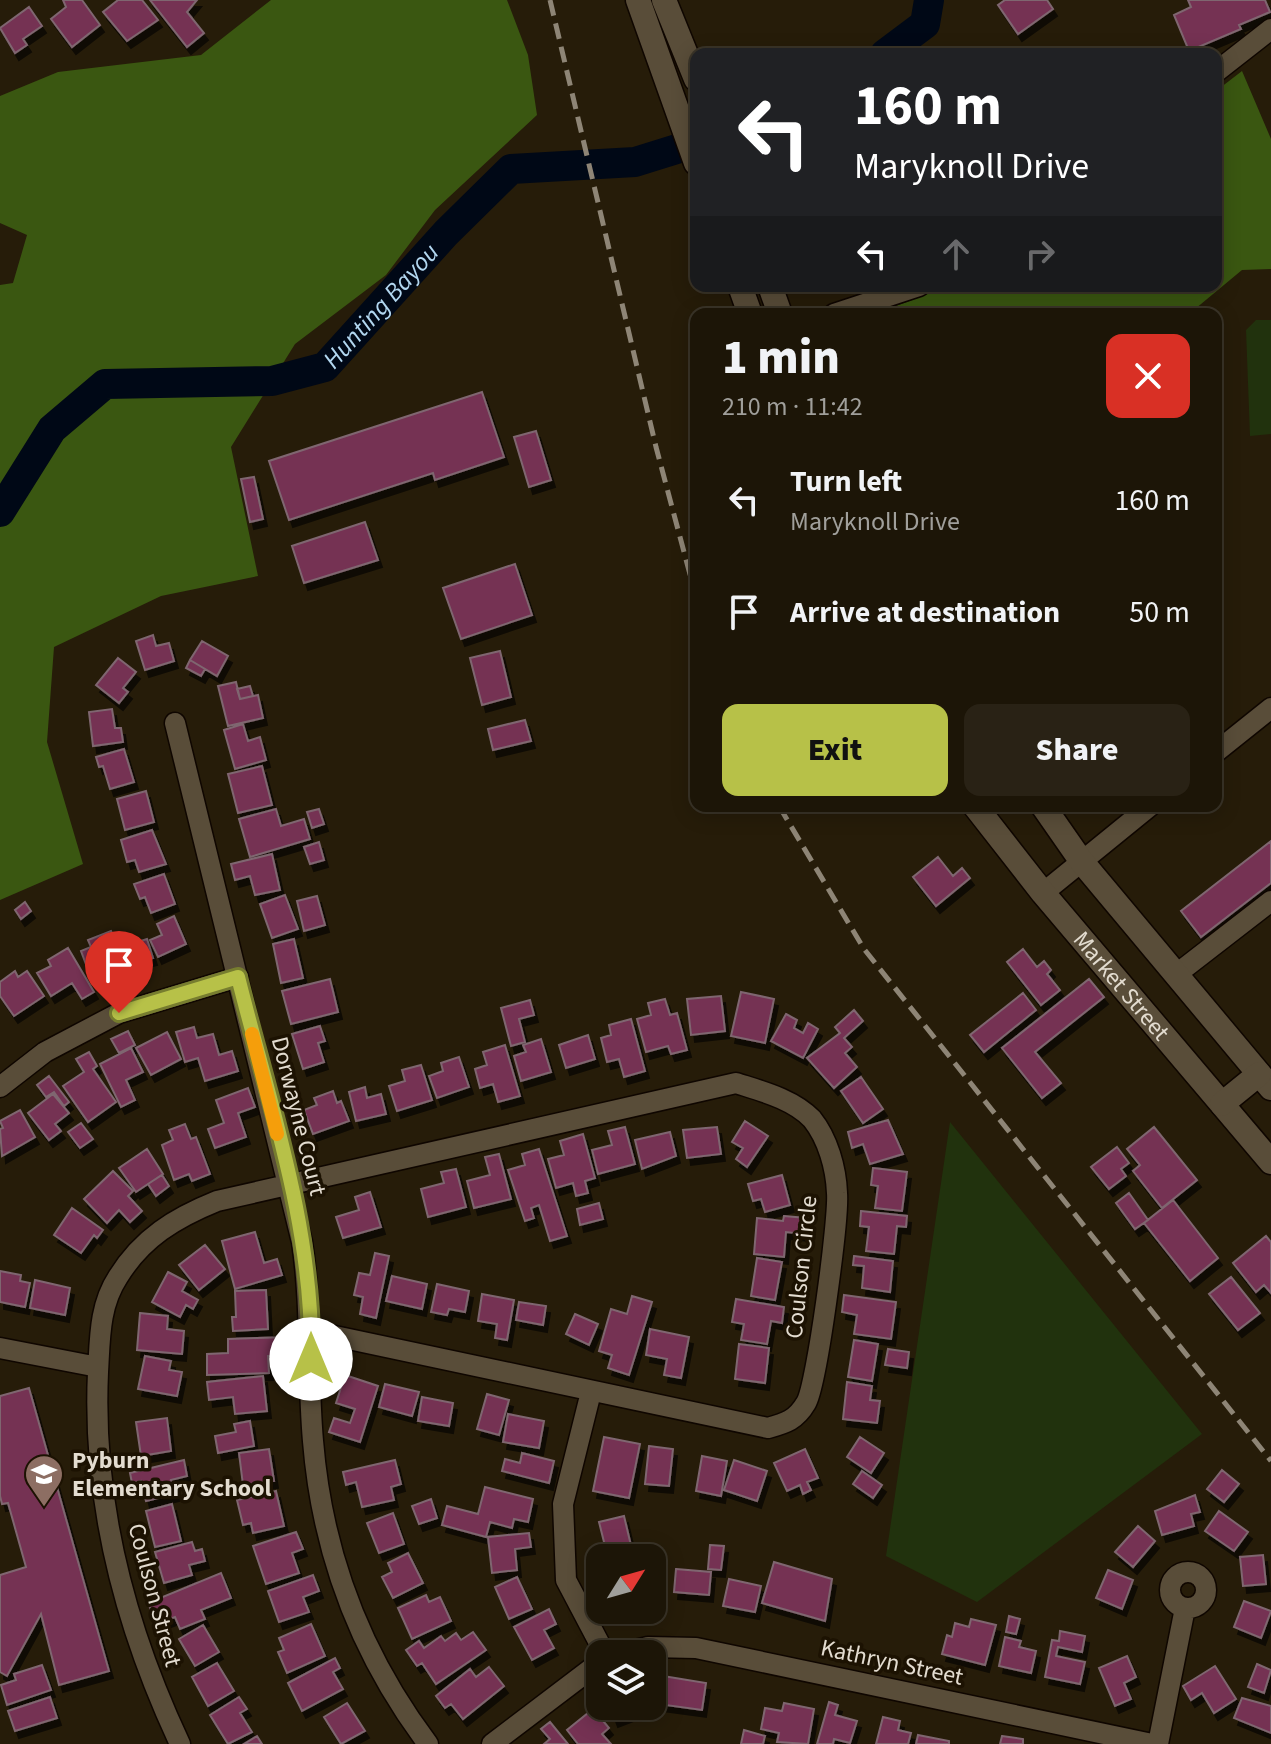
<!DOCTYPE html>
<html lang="en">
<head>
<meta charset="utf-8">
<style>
	:root { --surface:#1c1507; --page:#292215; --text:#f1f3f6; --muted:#a09f9b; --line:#3a3428; --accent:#b7c148 }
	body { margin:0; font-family:"Source Sans 3",sans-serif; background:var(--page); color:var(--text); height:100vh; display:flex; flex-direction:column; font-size:30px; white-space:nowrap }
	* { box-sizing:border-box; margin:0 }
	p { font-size:26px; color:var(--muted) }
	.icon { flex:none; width:44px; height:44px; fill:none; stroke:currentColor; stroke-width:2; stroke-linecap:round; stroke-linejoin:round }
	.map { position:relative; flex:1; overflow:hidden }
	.details { position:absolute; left:690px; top:308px; width:532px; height:504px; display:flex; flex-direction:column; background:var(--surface); border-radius:16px; box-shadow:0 4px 20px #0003,0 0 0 2px var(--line) }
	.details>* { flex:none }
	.top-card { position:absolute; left:690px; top:48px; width:532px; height:244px; border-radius:16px; box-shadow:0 4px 20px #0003,0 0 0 2px var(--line); background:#202124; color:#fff; overflow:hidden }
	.needle { width:52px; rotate:53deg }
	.tools { position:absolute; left:586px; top:1544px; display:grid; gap:16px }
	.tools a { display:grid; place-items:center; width:80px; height:80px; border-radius:16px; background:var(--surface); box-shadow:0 4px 20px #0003,0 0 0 2px var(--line); font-size:40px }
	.pin { position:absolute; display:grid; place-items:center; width:68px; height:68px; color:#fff; margin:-82px -34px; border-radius:50% 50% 50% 0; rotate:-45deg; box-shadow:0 0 8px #0007 }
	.pin .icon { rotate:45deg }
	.me { position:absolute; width:88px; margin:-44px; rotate:0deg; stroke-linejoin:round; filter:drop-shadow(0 0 6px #0008) }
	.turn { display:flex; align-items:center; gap:28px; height:168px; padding:0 32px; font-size:36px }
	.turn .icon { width:104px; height:104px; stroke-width:2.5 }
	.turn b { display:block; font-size:56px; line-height:68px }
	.lanes { display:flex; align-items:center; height:76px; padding:0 32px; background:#0003; justify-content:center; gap:40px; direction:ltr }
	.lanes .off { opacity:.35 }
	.round { display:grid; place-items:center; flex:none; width:84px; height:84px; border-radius:16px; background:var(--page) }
	.overview { display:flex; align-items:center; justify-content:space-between; height:136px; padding:0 32px }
	h1 { font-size:48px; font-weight:800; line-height:60px }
	.action { display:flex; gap:16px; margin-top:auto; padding:16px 32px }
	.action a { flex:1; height:92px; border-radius:16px; background:var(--accent); color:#111; font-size:32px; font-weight:800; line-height:92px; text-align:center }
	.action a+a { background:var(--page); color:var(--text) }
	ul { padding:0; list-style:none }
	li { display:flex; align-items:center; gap:24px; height:112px; padding:0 32px }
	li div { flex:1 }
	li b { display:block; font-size:30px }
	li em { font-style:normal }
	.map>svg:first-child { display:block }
</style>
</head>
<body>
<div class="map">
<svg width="1271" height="1744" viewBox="0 0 1271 1744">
	<defs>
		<filter id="shadow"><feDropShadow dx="4" dy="7" stdDeviation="0" flood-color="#0009"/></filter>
	</defs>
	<rect width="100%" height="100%" fill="#261c09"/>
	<path fill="#21320d" d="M1256 320H1271V434L1250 436 1246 330Z
		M950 1122 1202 1434 977 1602 886 1556Z"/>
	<path fill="#3a5711" d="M271 0H507L528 55 537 115 435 210 386 275 295 344 231 447 258 576 161 596 54 647 47 742 83 864 0 900V285L13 283 27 235 0 223V96L58 72 201 55Z
		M1242 71 1271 139V269L1242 270 1189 314H875L949 286H1216V91Z"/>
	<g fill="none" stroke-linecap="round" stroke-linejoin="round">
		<g stroke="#000816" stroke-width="30">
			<path d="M885 54 925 24 929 0"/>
			<path id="s1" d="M0 512 52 429 105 384 272 381 325 367 446 233 511 169 635 162 696 143"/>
		</g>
	</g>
	<path fill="#743253" stroke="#7f6670" stroke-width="2" filter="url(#shadow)" d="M82 0 100 25 72 47 51 19 66 7 63 0Z
		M118 0H142L158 20 127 41 103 12Z
		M150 0H197L187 12 204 33 187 47Z
		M1005 0H1047L1053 9 1018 34 998 5Z
		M1188 0H1265L1270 12 1239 25 1241 29 1189 51 1174 15 1191 7Z
		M29 7 42 26 23 39 27 45 15 53 0 28Z
		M482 392 504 457 435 480 433 473 289 520 269 461Z
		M536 431 551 480 529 487 514 437Z
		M254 477 263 519 250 522 241 479Z
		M365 522 378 560 304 583 292 546Z
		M515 564 532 615 461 639 443 588Z
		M153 635 156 646 169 643 174 661 145 670 136 641Z
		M202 641 228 656 217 676 190 660Z
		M500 651 511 697 482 705 470 658Z
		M118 658 136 672 123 688 128 692 119 703 96 685Z
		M190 660 205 669 201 676 186 668Z
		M236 682 240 699 258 695 263 718 228 726 218 686Z
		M250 686 253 696 240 699 237 689Z
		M112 709 115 728H121L123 742 93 746 89 712Z
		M525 720 531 741 493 750 488 729Z
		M243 724 248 741 260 737 266 760 235 769 224 730Z
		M124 749 134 782 110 789 103 766 99 767 96 757Z
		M262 766 272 805 238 813 228 774Z
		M146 791 154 822 125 830 117 799Z
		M276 809 281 826 304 819 310 839 250 857 239 819Z
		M319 809 324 824 312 828 307 812Z
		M152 830 166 864 139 872 135 860 127 862 121 840Z
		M1271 841V883L1201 937 1181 911Z
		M319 842 324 860 310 864 304 847Z
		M272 854 280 890 255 895 250 876 235 880 231 864Z
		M938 857 953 876 962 868 970 878 936 906 913 877Z
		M164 874 175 904 151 913 145 897 140 899 134 884Z
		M285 895 298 929 272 938 260 904Z
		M317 896 325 925 304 931 297 901Z
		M25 902 31 911 21 919 15 910Z
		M174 916 186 944 158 957 150 940 162 935 157 924Z
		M111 931 123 963 90 975 81 951 91 947 88 940Z
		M147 939 153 958 137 962 131 944Z
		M294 939 303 978 281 983 273 944Z
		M68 948 94 992 82 999 72 983 51 996 37 973 51 966 48 960Z
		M1023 949 1037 967 1044 961 1051 970 1047 974 1060 990 1041 1005 1007 962Z
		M15 971 18 977 27 971 44 996 14 1016 0 996V982Z
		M330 979 338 1012 291 1024 282 991Z
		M1089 979 1104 997 1035 1052 1061 1083 1042 1098 1002 1048Z
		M741 992 774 999 765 1043 731 1036Z
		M1023 993 1036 1010 984 1052 970 1035Z
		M721 996 725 1031 691 1035 687 999Z
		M665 999 670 1015 677 1013 687 1050 671 1054 668 1046 646 1052 637 1019 651 1015 648 1003Z
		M530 1000 534 1015 519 1019 525 1042 511 1046 501 1008Z
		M854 1010 863 1021 844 1038 852 1047 845 1053 857 1067 834 1088 807 1058 840 1033 835 1027Z
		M786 1014 797 1020 794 1028 803 1033 808 1023 818 1029 803 1058 771 1041Z
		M631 1019 645 1071 624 1077 619 1059 607 1062 601 1038 611 1035 609 1025Z
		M320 1026 325 1041 318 1043 324 1062 303 1069 292 1034Z
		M194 1027 197 1038 213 1034 219 1055 232 1051 238 1071 205 1081 198 1058 185 1062 176 1032Z
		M128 1031 135 1045 119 1053 111 1039Z
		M167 1032 181 1059 151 1075 136 1048Z
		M588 1035 595 1059 566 1068 559 1045Z
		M541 1039 551 1072 521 1081 514 1056 526 1052 523 1045Z
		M505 1045 520 1096 498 1102 493 1084 480 1088 475 1069 487 1065 483 1052Z
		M131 1048 143 1072 126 1080 135 1100 121 1107 100 1064Z
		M89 1052 97 1066 93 1069 116 1102 88 1122 63 1086 84 1072 76 1059Z
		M459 1057 469 1087 437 1098 429 1076 443 1071 441 1063Z
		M421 1065 432 1100 397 1111 389 1086 405 1081 402 1070Z
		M49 1076 69 1102 64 1106 54 1092 46 1097 37 1085Z
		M861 1077 883 1109 863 1123 841 1091Z
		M365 1087 367 1098 381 1094 386 1114 356 1121 349 1092Z
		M248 1088 255 1107 238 1113 246 1137 215 1148 208 1129 224 1123 216 1100Z
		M333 1091 337 1103 341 1101 349 1121 313 1134 304 1110 317 1105 314 1098Z
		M53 1094 69 1113 55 1124 61 1131 49 1140 28 1113Z
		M20 1110 35 1137 2 1156 0 1129 3 1128 0 1121Z
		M888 1120 903 1154 870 1164 863 1144 852 1148 848 1132Z
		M745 1121 768 1136 747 1167 736 1159 743 1148 732 1142Z
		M81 1123 93 1139 80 1148 68 1132Z
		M185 1124 191 1139 196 1137 210 1174 192 1181 189 1174 174 1180 162 1145 173 1140 169 1130Z
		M625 1127 635 1164 598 1174 592 1150 612 1145 608 1131Z
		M717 1127 721 1154 687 1158 683 1130Z
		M1154 1127 1197 1180 1162 1208 1133 1171 1140 1165 1127 1149Z
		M670 1132 676 1156 642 1169 635 1140Z
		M583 1134 595 1178 585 1181 588 1193 576 1196 573 1183 556 1188 548 1159 564 1155 560 1141Z
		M1117 1147 1129 1163 1121 1169 1126 1176 1109 1189 1091 1167Z
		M147 1149 163 1174 136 1192 119 1168Z
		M539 1149 567 1236 550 1241 539 1205 531 1208 534 1218 525 1221 508 1170 525 1165 522 1154Z
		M499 1154 511 1199 474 1208 467 1181 490 1175 485 1157Z
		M873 1168 907 1172 902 1211 875 1208 878 1186 871 1185Z
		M456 1169 466 1207 428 1217 421 1189 444 1183 441 1172Z
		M113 1171 133 1191 128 1196 142 1211 130 1222 119 1210 107 1223 84 1199Z
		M162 1175 169 1186 156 1196 148 1184Z
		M782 1175 790 1205 765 1212 761 1199 753 1201 748 1184Z
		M370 1192 381 1227 343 1238 336 1217 359 1210 355 1197Z
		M1129 1193 1148 1220 1135 1229 1116 1203Z
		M1173 1200 1218 1258 1190 1281 1144 1223Z
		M599 1203 603 1219 580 1225 577 1209Z
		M72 1208 103 1230 97 1238 94 1235 81 1253 54 1235Z
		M861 1211 907 1216 906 1227 897 1226 894 1254 866 1251 869 1227 860 1226Z
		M784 1216 806 1218 804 1234 786 1232 784 1257 754 1254 757 1218 783 1221Z
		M255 1232 264 1263 277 1259 282 1275 235 1289 222 1241Z
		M1266 1236 1271 1242V1293L1264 1285 1256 1292 1233 1263Z
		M205 1245 225 1269 199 1290 179 1265Z
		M375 1253 389 1256 376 1318 360 1314 363 1297 354 1295 359 1273 370 1275Z
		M854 1256 893 1261 890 1292 862 1288 864 1266 853 1265Z
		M757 1258 782 1262 775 1300 751 1296Z
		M0 1271 21 1275 20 1281 30 1283 25 1307 0 1302Z
		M168 1272 187 1282 182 1291 198 1300 193 1309 186 1305 180 1317 152 1302Z
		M392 1276 427 1284 422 1309 386 1301Z
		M1231 1277 1260 1313 1238 1330 1209 1294Z
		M35 1280 70 1288 65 1315 30 1308Z
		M437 1284 469 1291 465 1312 449 1309 447 1315 431 1312Z
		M266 1290 268 1329 233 1331 232 1317H236L235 1291Z
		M482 1294 514 1300 507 1340 495 1338 497 1324 478 1321Z
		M844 1295 896 1302 891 1339 854 1334 857 1315 842 1312Z
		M632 1296 652 1302 629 1375 608 1368 612 1355 599 1351 611 1309 627 1314Z
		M736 1299 784 1307 782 1323 771 1321 767 1344 741 1340 744 1324 732 1322Z
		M519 1302 546 1306 543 1325 516 1320Z
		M140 1313 168 1316 167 1329 184 1331 182 1354 137 1350Z
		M575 1314 598 1324 589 1345 566 1334Z
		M650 1329 689 1337 681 1378 664 1375 667 1359 646 1355Z
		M289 1337 290 1356H268L269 1373 207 1375V1354L228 1353V1339Z
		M854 1340 878 1344 872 1381 848 1377Z
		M739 1344 769 1348 765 1383 735 1379Z
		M888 1349 909 1352 907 1368 885 1365Z
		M145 1356 171 1361 169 1370 182 1372 177 1396 138 1389Z
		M345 1375 378 1386 360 1442 329 1432 334 1418 350 1423 355 1409 336 1403Z
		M263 1376 267 1411 235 1414 233 1397 209 1400 207 1382Z
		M847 1382 872 1386 870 1400 880 1401 877 1423 843 1419Z
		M385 1384 419 1392 412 1416 379 1407Z
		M29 1388 109 1671 59 1685 41 1614 7 1676 0 1672V1575L26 1567 8 1503 2 1504 0 1496V1396Z
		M487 1394 509 1400 499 1435 477 1429Z
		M422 1397 453 1403 449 1426 418 1421Z
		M508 1414 544 1421 539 1448 503 1442Z
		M167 1418 171 1451 141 1456 136 1422Z
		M250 1421 254 1446 218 1453 215 1436 236 1432 234 1424Z
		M604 1437 640 1444 629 1498 593 1491Z
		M860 1437 884 1453 871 1473 847 1457Z
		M649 1446 673 1449 669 1486 645 1484Z
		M269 1449 274 1481 243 1485 239 1453Z
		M805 1449 818 1478 807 1482 811 1490 803 1494 800 1485 787 1491 774 1463Z
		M522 1453 554 1461 549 1483 502 1471 505 1459 520 1463Z
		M702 1456 727 1461 721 1496 696 1491Z
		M184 1460 187 1476 171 1480 175 1494 146 1501 141 1481 132 1483 130 1473Z
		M395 1460 401 1484 391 1487 394 1500 362 1507 356 1482 346 1485 343 1472Z
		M734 1460 767 1471 757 1501 724 1490Z
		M1222 1470 1239 1484 1224 1502 1207 1489Z
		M862 1471 882 1485 873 1498 853 1484Z
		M485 1487 533 1499 528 1522 514 1519 512 1528 490 1522 486 1537 442 1525 447 1506 478 1514Z
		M276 1491 284 1526 253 1533 251 1523 243 1525 237 1500Z
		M1195 1495 1200 1512 1191 1514 1194 1526 1162 1535 1155 1511Z
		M431 1499 437 1518 419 1524 412 1506Z
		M172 1504 181 1541 155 1547 146 1511Z
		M1219 1511 1248 1532 1234 1551 1205 1531Z
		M393 1513 404 1544 379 1553 367 1523Z
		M624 1516 633 1554 608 1558 599 1522Z
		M1138 1526 1155 1541 1133 1567 1115 1552Z
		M296 1532 303 1549 292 1553 299 1573 266 1584 253 1546Z
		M529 1533 531 1547 515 1549 517 1570 492 1573 488 1537Z
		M192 1542 195 1551 202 1549 205 1561 189 1565 192 1575 164 1583 155 1552Z
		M710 1545 724 1546 721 1570 708 1569Z
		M408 1553 423 1583 393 1598 382 1577 392 1572 388 1563Z
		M1263 1555 1266 1584 1243 1586 1240 1557Z
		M774 1562 832 1579 825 1621 762 1603Z
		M676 1569 711 1572 709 1595 674 1592Z
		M1108 1570 1133 1580 1122 1609 1096 1598Z
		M221 1573 231 1598 201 1610 205 1619 180 1629 175 1617 157 1624 148 1603Z
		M313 1575 319 1591 303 1597 309 1612 279 1622 268 1591Z
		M517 1577 532 1609 509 1619 495 1587Z
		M729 1579 761 1586 755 1612 723 1606Z
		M426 1595 429 1602 440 1597 451 1621 412 1639 398 1608Z
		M1244 1601 1271 1611 1261 1638 1234 1627Z
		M549 1609 556 1624 544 1630 554 1648 532 1660 514 1627Z
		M1009 1616 1020 1619 1016 1634 1006 1632Z
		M971 1619 996 1625 985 1665 942 1654 947 1635 952 1637 955 1623 969 1627Z
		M311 1624 325 1656 287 1673 278 1652 284 1650 279 1638Z
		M203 1625 219 1652 195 1666 179 1639Z
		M1060 1631 1085 1636 1082 1652 1058 1647 1056 1656 1085 1662 1080 1684 1045 1677 1052 1640 1059 1641Z
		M473 1632 486 1650 436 1684 422 1663 417 1666 406 1650 419 1641 424 1648 441 1636 445 1641 456 1633 461 1640Z
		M1005 1637 1021 1641 1019 1647 1036 1651 1031 1673 999 1666Z
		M1127 1656 1136 1677 1124 1683 1131 1699 1115 1706 1099 1668Z
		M335 1658 340 1668 333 1672 343 1689 302 1711 288 1683Z
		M217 1663 234 1691 208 1706 192 1677Z
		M1257 1664 1271 1670 1264 1693 1248 1687Z
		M42 1665 51 1690 7 1705 1 1685 16 1680 14 1674Z
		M1215 1666 1236 1699 1214 1713 1202 1693 1191 1700 1183 1686Z
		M489 1667 504 1686 463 1719 451 1704 445 1708 436 1696 470 1669 476 1677Z
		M663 1676 706 1683 702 1710 658 1704Z
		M50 1697 57 1718 15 1731 8 1711Z
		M239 1697 247 1709 240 1713 252 1732 228 1744 210 1715Z
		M1242 1698 1271 1706V1733L1234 1718Z
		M829 1702 838 1705 835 1715 857 1721 850 1743 834 1739 833 1744H817Z
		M347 1703 365 1731 341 1744 324 1717Z
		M784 1703 814 1709 808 1744 777 1742 779 1733 761 1729 765 1708 782 1711Z
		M609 1706H642L643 1709 614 1720Z
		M593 1709 609 1728 602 1734 611 1744H578L567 1730Z
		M883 1717 900 1721 898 1730 911 1733 908 1744H876Z
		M550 1722 568 1744H544L550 1739 541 1729Z
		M744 1730 765 1736 763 1744H741Z
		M918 1735 949 1741V1744H916Z
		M257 1736 262 1744H244Z
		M1002 1736 1023 1739V1744H1000Z"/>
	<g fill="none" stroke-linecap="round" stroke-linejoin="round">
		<defs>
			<path id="street" d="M1216 72 1271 29
				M834 314 919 286
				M175 723 302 1242C312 1308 307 1374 313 1441 322 1552 361 1655 428 1744
				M1216 752 1271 708
				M1043 893 1150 806
				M1178 973 1271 901
				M0 1087 45 1052 119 1013 238 977
				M0 1348 98 1367
				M591 1392 563 1504 566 1580 605 1654
				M1170 1590a18 18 0 1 1 36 0a18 18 0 1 1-36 0Z
				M619 1654 648 1647 696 1648 1152 1744
				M180 1744C125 1627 92 1502 98 1372 100 1339 99 1306 118 1277 142 1238 175 1218 217 1201L736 1083C761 1091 793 1099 812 1119 828 1139 836 1168 837 1193 839 1218 817 1385 806 1403 796 1420 786 1423 768 1428L311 1331
				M492 1744 600 1662
				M1158 1744 1185 1608"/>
			<g id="secondary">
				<path d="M638 0 696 163"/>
				<path d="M664 0 696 79"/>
				<path d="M740 286 750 314"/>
				<path d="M770 286 780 314"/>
				<path id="s2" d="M975 806 1043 893 1271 1162"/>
				<path d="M1043 806 1082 862 1271 1088"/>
				<path d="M1222 1104 1259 1074"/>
			</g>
		</defs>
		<use href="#street" stroke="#0f0600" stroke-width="23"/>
		<use href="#secondary" stroke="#0f0600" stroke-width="27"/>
		<use href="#street" stroke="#594d39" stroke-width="20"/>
		<use href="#secondary" stroke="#594d39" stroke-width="24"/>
		<path stroke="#8e8576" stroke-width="5" stroke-dasharray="16 8" stroke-linecap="butt" d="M550 0 656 447 696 597
			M779 806 864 949 1271 1461"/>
	</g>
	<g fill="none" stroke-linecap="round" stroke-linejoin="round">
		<defs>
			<path id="route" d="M119 1013 238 977C269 1101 314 1230 311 1359"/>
		</defs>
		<use href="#route" stroke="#777d2f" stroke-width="20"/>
		<use href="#route" stroke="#b7c148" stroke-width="14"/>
		<path stroke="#f59e0b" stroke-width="14" d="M252 1034 277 1134"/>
	</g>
	<defs>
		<symbol id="school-pin" viewBox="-11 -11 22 30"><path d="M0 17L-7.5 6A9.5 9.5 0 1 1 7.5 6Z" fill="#8d6e63" stroke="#1c1202"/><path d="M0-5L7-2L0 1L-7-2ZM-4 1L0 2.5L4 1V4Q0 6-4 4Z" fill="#fff"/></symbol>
	</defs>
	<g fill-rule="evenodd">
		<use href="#school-pin" x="22" y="1452" width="44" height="60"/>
	</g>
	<g text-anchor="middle" stroke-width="7" stroke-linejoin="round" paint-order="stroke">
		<g font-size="24" fill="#e3dcd0" stroke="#1c1202">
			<text dy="8" stroke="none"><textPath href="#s2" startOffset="232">Market Street</textPath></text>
			<text transform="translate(299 1116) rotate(76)" y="8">Dorwayne Court</text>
			<text transform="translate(801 1267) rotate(-84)" y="8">Coulson Circle</text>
			<text transform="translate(155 1595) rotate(75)" y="8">Coulson Street</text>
			<text transform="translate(892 1662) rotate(12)" y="8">Kathryn Street</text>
		</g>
		<g font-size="24" font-weight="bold" fill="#e3dcd0" stroke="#1c1202" text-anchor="start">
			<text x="72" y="1468">Pyburn<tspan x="72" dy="28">Elementary School</tspan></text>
		</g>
		<g font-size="26" font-style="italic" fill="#b2d7f0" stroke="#1c1202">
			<text dy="9" stroke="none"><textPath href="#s1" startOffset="472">Hunting Bayou</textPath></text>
		</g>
	</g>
</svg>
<div class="tools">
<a><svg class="needle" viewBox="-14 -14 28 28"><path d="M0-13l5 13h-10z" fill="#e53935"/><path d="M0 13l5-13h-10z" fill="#a09f9b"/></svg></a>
<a><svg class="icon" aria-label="layers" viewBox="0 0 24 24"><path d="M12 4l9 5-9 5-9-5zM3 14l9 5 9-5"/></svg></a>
</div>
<div class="pin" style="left:119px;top:1013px;background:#d93025"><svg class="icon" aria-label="arrive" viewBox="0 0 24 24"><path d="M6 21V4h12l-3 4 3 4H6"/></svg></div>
<svg class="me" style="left:311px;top:1359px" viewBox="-20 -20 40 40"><circle r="19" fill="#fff"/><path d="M0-13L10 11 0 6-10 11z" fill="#b7c148"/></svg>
<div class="top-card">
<div class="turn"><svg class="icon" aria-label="left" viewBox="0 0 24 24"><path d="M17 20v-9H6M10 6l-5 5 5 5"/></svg><div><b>160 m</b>Maryknoll Drive</div></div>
<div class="lanes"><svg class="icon" aria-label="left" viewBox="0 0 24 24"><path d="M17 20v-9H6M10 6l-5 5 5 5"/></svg><svg class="icon off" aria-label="ahead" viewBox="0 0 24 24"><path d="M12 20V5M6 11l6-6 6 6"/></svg><svg class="icon off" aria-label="right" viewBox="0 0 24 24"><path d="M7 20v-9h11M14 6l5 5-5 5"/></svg></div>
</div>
<section class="details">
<div class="overview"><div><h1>1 min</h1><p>210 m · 11:42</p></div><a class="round" style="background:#d93025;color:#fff"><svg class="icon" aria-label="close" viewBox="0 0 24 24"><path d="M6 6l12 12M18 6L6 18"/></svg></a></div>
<ul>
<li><svg class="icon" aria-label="left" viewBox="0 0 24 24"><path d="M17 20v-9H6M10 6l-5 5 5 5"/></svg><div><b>Turn left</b><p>Maryknoll Drive</p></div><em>160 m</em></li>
<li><svg class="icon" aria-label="arrive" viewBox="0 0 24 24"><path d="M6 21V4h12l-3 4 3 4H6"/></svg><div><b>Arrive at destination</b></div><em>50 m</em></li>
</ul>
<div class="action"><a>Exit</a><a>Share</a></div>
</section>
</div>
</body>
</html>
